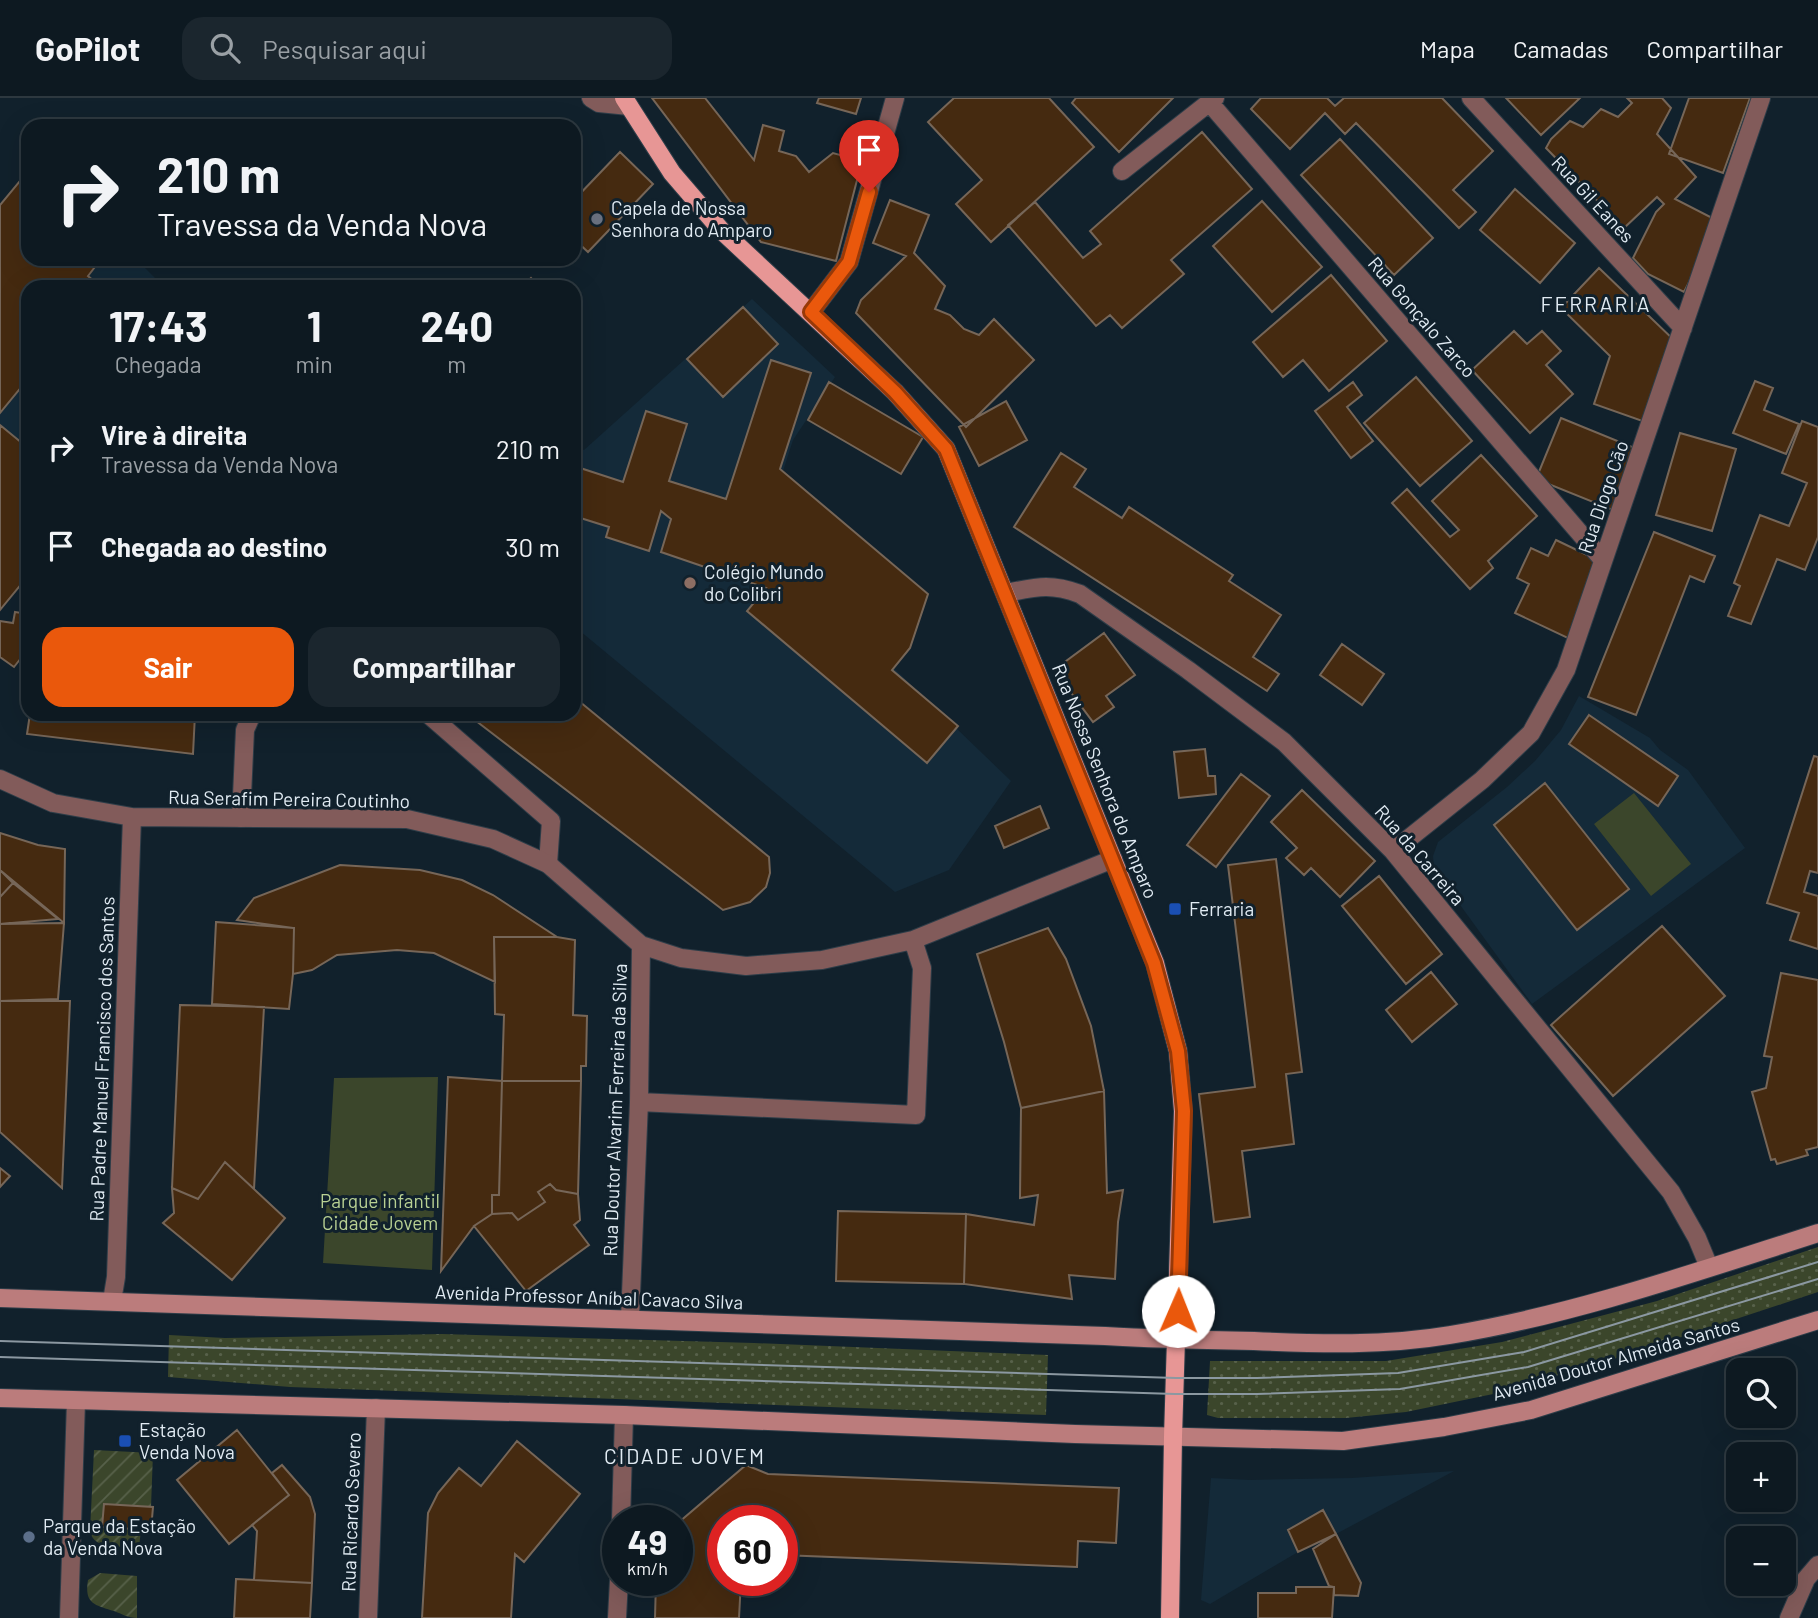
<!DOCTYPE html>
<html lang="pt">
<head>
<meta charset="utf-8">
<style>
	:root { --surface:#0d1921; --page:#1b262e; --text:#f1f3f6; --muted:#9aa0a5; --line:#2d383f; --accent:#ea580c }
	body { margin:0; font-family:Barlow,sans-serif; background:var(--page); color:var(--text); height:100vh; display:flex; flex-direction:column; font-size:26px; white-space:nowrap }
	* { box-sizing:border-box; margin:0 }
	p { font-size:23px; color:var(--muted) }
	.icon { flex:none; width:38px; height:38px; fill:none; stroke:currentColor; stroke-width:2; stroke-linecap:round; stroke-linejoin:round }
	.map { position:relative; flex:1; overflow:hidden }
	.sheet { position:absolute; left:21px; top:182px; width:560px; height:441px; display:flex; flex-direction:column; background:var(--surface); border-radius:21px; box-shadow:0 7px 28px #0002,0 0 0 2px var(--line) }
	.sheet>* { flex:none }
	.top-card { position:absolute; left:21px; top:21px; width:560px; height:147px; border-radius:21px; box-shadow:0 7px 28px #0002,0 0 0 2px var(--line); background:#0d1921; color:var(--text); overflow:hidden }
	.buttons { position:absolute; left:1726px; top:1260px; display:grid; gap:14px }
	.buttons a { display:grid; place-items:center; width:70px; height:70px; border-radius:14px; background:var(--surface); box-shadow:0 7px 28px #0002,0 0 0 2px var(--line); font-size:35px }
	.speed { position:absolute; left:602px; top:1407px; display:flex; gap:14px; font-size:35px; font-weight:700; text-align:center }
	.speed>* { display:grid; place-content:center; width:91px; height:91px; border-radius:50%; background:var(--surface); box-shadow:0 7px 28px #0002,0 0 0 2px var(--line); line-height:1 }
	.speed small { font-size:18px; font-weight:400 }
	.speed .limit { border:10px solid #d22; background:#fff; color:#111 }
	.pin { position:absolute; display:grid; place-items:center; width:60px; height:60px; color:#fff; margin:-72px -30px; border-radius:50% 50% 50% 0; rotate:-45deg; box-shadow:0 0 7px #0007 }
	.pin .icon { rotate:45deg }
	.me { position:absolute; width:77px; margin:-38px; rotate:1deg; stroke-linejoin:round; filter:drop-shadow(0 0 5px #0008) }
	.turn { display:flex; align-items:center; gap:24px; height:147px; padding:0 21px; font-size:32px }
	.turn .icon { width:91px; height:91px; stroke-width:2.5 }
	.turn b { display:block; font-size:49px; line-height:60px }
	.eta { display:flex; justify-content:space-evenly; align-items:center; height:119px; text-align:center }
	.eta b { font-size:42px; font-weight:700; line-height:49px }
	.button { display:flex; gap:14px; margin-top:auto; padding:14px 21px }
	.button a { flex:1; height:80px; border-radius:21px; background:var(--accent); color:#fff; font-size:28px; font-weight:700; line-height:80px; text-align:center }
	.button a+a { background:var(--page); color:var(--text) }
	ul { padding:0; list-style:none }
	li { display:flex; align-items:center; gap:21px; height:98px; padding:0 21px }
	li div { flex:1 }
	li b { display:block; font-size:26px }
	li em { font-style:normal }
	header { display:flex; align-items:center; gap:42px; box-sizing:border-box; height:98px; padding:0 35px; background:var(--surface); border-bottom:2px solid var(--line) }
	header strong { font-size:33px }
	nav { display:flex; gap:38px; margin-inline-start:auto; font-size:24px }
	.search { width:490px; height:63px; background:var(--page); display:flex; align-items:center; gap:18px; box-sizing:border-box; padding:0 24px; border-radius:21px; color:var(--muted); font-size:26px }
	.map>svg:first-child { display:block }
</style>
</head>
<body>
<header>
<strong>GoPilot</strong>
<div class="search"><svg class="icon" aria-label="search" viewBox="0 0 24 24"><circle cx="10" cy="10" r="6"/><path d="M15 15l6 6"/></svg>Pesquisar aqui</div>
<nav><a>Mapa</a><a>Camadas</a><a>Compartilhar</a></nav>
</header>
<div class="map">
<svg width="1818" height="1520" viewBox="0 0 1818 1520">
	<defs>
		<pattern id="grass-dots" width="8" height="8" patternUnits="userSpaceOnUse" patternTransform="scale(1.75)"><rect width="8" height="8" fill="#3b462b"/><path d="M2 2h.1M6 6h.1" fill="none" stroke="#57614a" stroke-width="1.8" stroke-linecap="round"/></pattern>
		<pattern id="garden-furrows" width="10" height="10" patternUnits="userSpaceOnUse" patternTransform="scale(1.75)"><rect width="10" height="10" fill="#3b462b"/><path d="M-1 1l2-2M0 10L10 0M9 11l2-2" fill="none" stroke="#57614a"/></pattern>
	</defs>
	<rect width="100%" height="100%" fill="#11212c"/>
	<path fill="#142a39" d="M0 114 28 161H136L164 189H28V479L0 510Z
		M752 201 835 279 793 342 761 442 1011 683 949 772 895 794 574 528V347L584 352Z
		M1579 598 1650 640 1660 652 1688 672 1745 750 1532 906 1434 771 1433 758 1438 744 1507 689 1535 663 1561 632Z
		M1454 1373 1336 1436 1298 1454 1210 1506 1201 1502 1211 1380 1250 1382 1352 1380Z"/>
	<path fill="url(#grass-dots)" d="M1818 1149V1194L1627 1257 1498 1295 1406 1314 1346 1320H1218L1207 1317 1210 1263H1386L1502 1244 1657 1203Z
		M442 1236 754 1245 1048 1257 1046 1317 290 1289 168 1279 169 1237 225 1240Z"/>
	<path fill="#3b462b" d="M1634 695 1691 766 1651 798 1594 726Z
		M438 979 432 1172 323 1165 334 980Z"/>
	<path fill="url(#garden-furrows)" d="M94 1352 153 1355 151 1409 104 1406 102 1429 141 1432 139 1449C122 1448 94 1453 90 1433Z
		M100 1475 137 1478V1520C128 1520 122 1516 114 1513 95 1507 84 1506 88 1482Z"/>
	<path fill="#452a10" stroke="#766658" stroke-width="2" d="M652 0H705L754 62 763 27 784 33 779 53 796 58 809 74 833 55 862 63 836 163 761 144Z
		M819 0H861L856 16 817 5Z
		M954 0H1049L1094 49 991 144 956 106 982 82 928 24Z
		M1076 0H1173L1119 54 1072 5Z
		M1261 0H1327L1335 8 1344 0H1442L1493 53 1453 92 1476 114 1459 130 1356 25 1345 36 1325 15 1290 51 1251 11Z
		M1506 0H1580L1541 37Z
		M1627 0H1662L1671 10 1657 36 1696 79 1675 101 1720 124 1684 194 1648 176 1633 160 1656 114 1664 106 1657 99 1624 130 1546 50 1551 41 1570 23 1583 29 1601 11 1618 19 1632 5Z
		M1689 0H1750L1723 75 1669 56Z
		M1202 34 1252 91 1171 162 1184 176 1122 230 1110 217 1096 228 1008 127 1035 104 1083 160 1101 146 1090 133Z
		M1340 41 1433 140 1394 177 1301 77Z
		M620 54 653 86 588 154 574 141V102Z
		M24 78 28 81V161H101L88 178 101 189H28V281L0 315V107Z
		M1515 91 1575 145 1540 185 1480 132Z
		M890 102 929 117 914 155 945 188 935 211 950 217 964 231 979 237 994 221 1034 262 966 329 856 215 861 202 906 158 873 145Z
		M1262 103 1322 169 1272 214 1213 148Z
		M1599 170 1676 244 1648 325 1594 306 1610 258 1561 210Z
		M1331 177 1387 243 1329 293 1303 262 1283 279 1253 244Z
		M531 180 540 189H522Z
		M743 209 778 246 723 299 687 261Z
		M1514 233 1527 246 1542 233 1561 253 1546 267 1573 296 1530 335 1472 272Z
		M771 262 811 275 780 371 928 496 910 550 892 572 958 628 927 665 747 513 766 490 661 454 671 421 661 413 649 453 606 439 609 429 574 418V368L623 384 646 313 687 326 669 383 726 401Z
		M1416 279 1472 343 1420 388 1364 325Z
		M1755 283 1773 290 1764 312 1799 326 1786 356 1733 335Z
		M829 284 923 339 901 376 808 322Z
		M1353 284 1362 297 1347 309 1373 343 1351 360 1315 313Z
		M1006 303 1027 342 979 368 959 329Z
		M1561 320 1642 353 1618 414 1536 381Z
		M1802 323 1818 329V439L1805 472 1777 461 1751 526 1728 518 1740 488 1734 485 1760 417 1789 428 1807 385 1782 375Z
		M0 327 28 350V478L0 512Z
		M1680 335 1736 351 1712 433 1656 417Z
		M1061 355 1086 371 1074 389 1122 420 1129 409 1233 477 1229 483 1281 517 1253 559 1279 576 1267 593 1014 429Z
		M1481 357 1537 418 1488 463 1493 470 1470 491 1392 405 1407 391 1450 439 1459 432 1432 403Z
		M1654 434 1715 458 1704 484 1690 478 1636 617 1588 599Z
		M1556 442 1608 467 1572 542 1515 515 1529 486 1517 480 1531 450 1548 458Z
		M15 514 28 516V551L14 569 0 559V523L13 525Z
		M1104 535 1135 577 1106 598 1114 609 1093 624 1054 572Z
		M1342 546 1384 576 1362 607 1320 577Z
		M574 599 769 759 770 775 766 789 750 804 723 812 467 616H574Z
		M30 616H195L193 656 27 636Z
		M1589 617 1678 678 1658 708 1569 646Z
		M1205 651 1208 678H1215L1216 696 1179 700 1174 654Z
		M1814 658 1818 659V775L1810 773 1804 794 1818 798V851L1790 842 1799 815 1767 805Z
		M1241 676 1270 698 1216 769 1187 747Z
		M1545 685 1629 791 1577 832 1494 727Z
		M1302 692 1375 763 1340 799 1311 770 1304 777 1286 760 1297 750 1271 724Z
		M1040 708 1049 730 1004 750 995 728Z
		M0 735 38 747 65 751 64 825 0 772Z
		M1276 761 1302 974 1286 976 1294 1046 1242 1053 1250 1119 1214 1124 1199 996 1255 989 1228 767Z
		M340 767 420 772 462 782 493 797 557 839H494L495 884 434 855 397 852 337 857 312 872 293 876 294 830 237 822 254 800Z
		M0 772 13 785 0 799Z
		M1379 778 1442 856 1406 886 1342 808Z
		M13 785 58 821 0 826V799Z
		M216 824 294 830 293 876 289 911 212 906Z
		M64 825 58 901 0 903V826Z
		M1662 828 1725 898 1613 998 1551 927Z
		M1048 830 1066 861 1091 928 1104 993 1021 1010 1004 944 977 856Z
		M494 839H557L575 842 573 917 587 918 586 968H581V983H502L504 917 495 916Z
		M1431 874 1457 906 1412 944 1386 912Z
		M1781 875 1818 882V1049L1806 1052 1808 1057 1777 1066 1775 1061 1771 1062 1752 994 1766 990 1772 959 1764 958Z
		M0 903H70L62 1090 0 1034Z
		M180 907 264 909 254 1091 225 1064 198 1101 172 1090Z
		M448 979 502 983 499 1097H492V1116L474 1128 441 1173Z
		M502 983H581L578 1096 556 1092 550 1086 538 1094 545 1104 518 1122 512 1115 492 1116V1097H499Z
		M1104 993 1107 1095 1123 1092 1118 1124 1115 1181 1069 1177 1072 1201 964 1186 966 1116 1034 1127 1038 1097 1020 1100 1021 1010Z
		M225 1064 285 1120 232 1182 163 1125 174 1115 172 1090 198 1101Z
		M0 1070 10 1078 0 1089Z
		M550 1086 556 1092 578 1096 580 1122 574 1127 589 1147 526 1193 474 1128 492 1116 512 1115 518 1122 545 1104 538 1094Z
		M838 1113 966 1116 964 1186 836 1183Z
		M237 1332 289 1397 229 1446 177 1382Z
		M517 1343 580 1396 524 1464 515 1456 511 1520H422L428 1415 438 1395 459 1370 481 1388Z
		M282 1367 310 1399 315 1416 312 1485 254 1482 257 1433 252 1427 289 1397 272 1375Z
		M746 1367 768 1376 1119 1390 1116 1445 1078 1443 1077 1469 782 1457V1423H723V1482H741L739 1520H655L656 1482H677L678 1425Z
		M104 1406 153 1409 151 1432 102 1429Z
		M1323 1412 1336 1436 1298 1454 1288 1432Z
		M1336 1436 1361 1485 1358 1498 1334 1497V1489L1329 1488 1313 1451Z
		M236 1481 312 1485 310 1520H234Z
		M1296 1489H1334L1332 1520H1258V1495H1296Z"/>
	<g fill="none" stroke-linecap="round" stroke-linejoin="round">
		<defs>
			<path id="service" d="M428 616 551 723 548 766
				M241 720 245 632 252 616"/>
			<path id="minor" d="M591 0 599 5 629 8
				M1471 0 1683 230
				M1209 4 1603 462
				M1122 73 1215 0
				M811 214 849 164 895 0
				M1006 495C1037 489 1050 485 1080 496L1188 572 1284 644 1393 753 1671 1094 1697 1140 1709 1169
				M0 681 53 705 132 719 407 721 493 741 548 766 641 847 681 860 746 868 822 862 913 842 1113 761
				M1393 753 1482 682 1531 635 1566 572 1761 0
				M639 1004 916 1017 922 870 913 842
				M112 1203 116 1179 132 719
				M630 1220 639 1004 641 847
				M621 1423 624 1317
				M69 1520 76 1303
				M368 1520 376 1310
				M617 1520 619 1482
				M1789 1520 1806 1481 1818 1467"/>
			<path id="secondary" d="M0 1200 1105 1238C1155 1241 1204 1242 1254 1243 1319 1246 1385 1248 1450 1237 1573 1217 1699 1173 1818 1135
				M0 1300 624 1317 1075 1336 1343 1343 1444 1329 1531 1312 1818 1222"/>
			<path id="primary" d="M624 0 672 75 721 132 895 294 946 351 1155 865 1178 953 1183 1013 1173 1339 1170 1520"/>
		</defs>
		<use href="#service" stroke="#2e3d48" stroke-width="20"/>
		<use href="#minor" stroke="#2e3d48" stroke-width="20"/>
		<use href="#secondary" stroke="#2e3d48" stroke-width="20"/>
		<use href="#primary" stroke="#2e3d48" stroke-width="20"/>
		<use href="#service" stroke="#825b5a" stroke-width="18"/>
		<use href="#minor" stroke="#825b5a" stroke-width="18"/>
		<use href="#secondary" stroke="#bb7c7c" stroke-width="18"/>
		<use href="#primary" stroke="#e79695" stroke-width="18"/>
		<path stroke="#8b98a1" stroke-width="2" d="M0 1243 1176 1280H1257L1398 1275 1524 1254 1818 1164
			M0 1259 1175 1296H1257L1400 1291 1528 1269 1818 1181"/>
	</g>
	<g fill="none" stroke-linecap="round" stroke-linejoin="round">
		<defs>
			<path id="route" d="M869 94 849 164 811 214 895 294 946 351 1154 865 1178 953 1184 1013 1178 1213"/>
		</defs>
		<use href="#route" stroke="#983908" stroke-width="18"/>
		<use href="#route" stroke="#ea580c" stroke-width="12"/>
	</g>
	<circle fill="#6b7280" stroke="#11212c" stroke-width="2.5" cx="597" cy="121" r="7"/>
	<circle fill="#8d6e63" stroke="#11212c" stroke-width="2.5" cx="690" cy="485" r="7"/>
	<g fill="#1a4fb4" stroke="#11212c" stroke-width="2.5">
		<rect x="1168" y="804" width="14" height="14" rx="3.5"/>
		<rect x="118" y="1336" width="14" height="14" rx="3.5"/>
	</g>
	<circle fill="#5c6f8a" stroke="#11212c" stroke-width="2.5" cx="29" cy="1439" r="7"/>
	<g text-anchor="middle" stroke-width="6" stroke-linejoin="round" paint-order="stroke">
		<g font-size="19" fill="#e1ebf3" stroke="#11212c">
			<text transform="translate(1593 101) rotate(47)" y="7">Rua Gil Eanes</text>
			<text transform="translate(1422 219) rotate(49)" y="7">Rua Gonçalo Zarco</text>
			<text transform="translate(1603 399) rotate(-71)" y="7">Rua Diogo Cão</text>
			<text transform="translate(1105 683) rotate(68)" y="7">Rua Nossa Senhora do Amparo</text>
			<text transform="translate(289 701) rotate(1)" y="7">Rua Serafim Pereira Coutinho</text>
			<text transform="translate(1420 757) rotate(49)" y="7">Rua da Carreira</text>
			<text transform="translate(102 961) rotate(-88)" y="7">Rua Padre Manuel Francisco dos Santos</text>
			<text transform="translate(615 1012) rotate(-88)" y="7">Rua Doutor Alvarim Ferreira da Silva</text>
			<text transform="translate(589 1199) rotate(2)" y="7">Avenida Professor Aníbal Cavaco Silva</text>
			<text transform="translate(1616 1261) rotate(-16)" y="7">Avenida Doutor Almeida Santos</text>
			<text transform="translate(351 1414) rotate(-88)" y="7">Rua Ricardo Severo</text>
		</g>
		<g font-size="19" fill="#e1ebf3" stroke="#11212c" text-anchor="start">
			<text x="611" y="117">Capela de Nossa<tspan x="611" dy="22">Senhora do Amparo</tspan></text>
			<text x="704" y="481">Colégio Mundo<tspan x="704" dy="22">do Colibri</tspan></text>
			<text x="1189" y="818">Ferraria</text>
			<text x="139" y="1339">Estação<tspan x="139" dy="22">Venda Nova</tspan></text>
			<text x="43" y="1435">Parque da Estação<tspan x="43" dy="22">da Venda Nova</tspan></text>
		</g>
		<g font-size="19" fill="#b8d093" stroke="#11212c">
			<text x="380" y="1110">Parque infantil<tspan x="380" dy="22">Cidade Jovem</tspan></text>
		</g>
		<g font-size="21" letter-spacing="2" fill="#e1ebf3" stroke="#11212c">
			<text x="1596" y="214">FERRARIA</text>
			<text x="685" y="1366">CIDADE JOVEM</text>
		</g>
	</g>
</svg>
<div class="buttons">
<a><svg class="icon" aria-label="search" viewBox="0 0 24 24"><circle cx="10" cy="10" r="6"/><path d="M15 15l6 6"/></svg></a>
<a>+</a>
<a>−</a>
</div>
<div class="speed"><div>49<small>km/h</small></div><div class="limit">60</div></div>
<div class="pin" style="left:869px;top:94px;background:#d93025"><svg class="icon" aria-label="arrive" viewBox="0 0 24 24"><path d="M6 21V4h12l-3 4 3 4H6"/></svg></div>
<svg class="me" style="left:1178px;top:1213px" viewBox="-20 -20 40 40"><circle r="19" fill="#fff"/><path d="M0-13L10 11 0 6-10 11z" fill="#ea580c"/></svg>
<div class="top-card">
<div class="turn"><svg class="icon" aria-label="right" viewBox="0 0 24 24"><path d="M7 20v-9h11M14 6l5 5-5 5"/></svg><div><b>210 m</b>Travessa da Venda Nova</div></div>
</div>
<section class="sheet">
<div class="eta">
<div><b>17:43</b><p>Chegada</p></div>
<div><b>1</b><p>min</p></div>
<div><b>240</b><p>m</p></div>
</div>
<ul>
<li><svg class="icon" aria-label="right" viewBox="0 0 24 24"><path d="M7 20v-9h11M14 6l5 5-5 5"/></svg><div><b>Vire à direita</b><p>Travessa da Venda Nova</p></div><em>210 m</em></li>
<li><svg class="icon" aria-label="arrive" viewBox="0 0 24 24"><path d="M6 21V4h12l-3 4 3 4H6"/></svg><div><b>Chegada ao destino</b></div><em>30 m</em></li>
</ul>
<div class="button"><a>Sair</a><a>Compartilhar</a></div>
</section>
</div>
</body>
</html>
